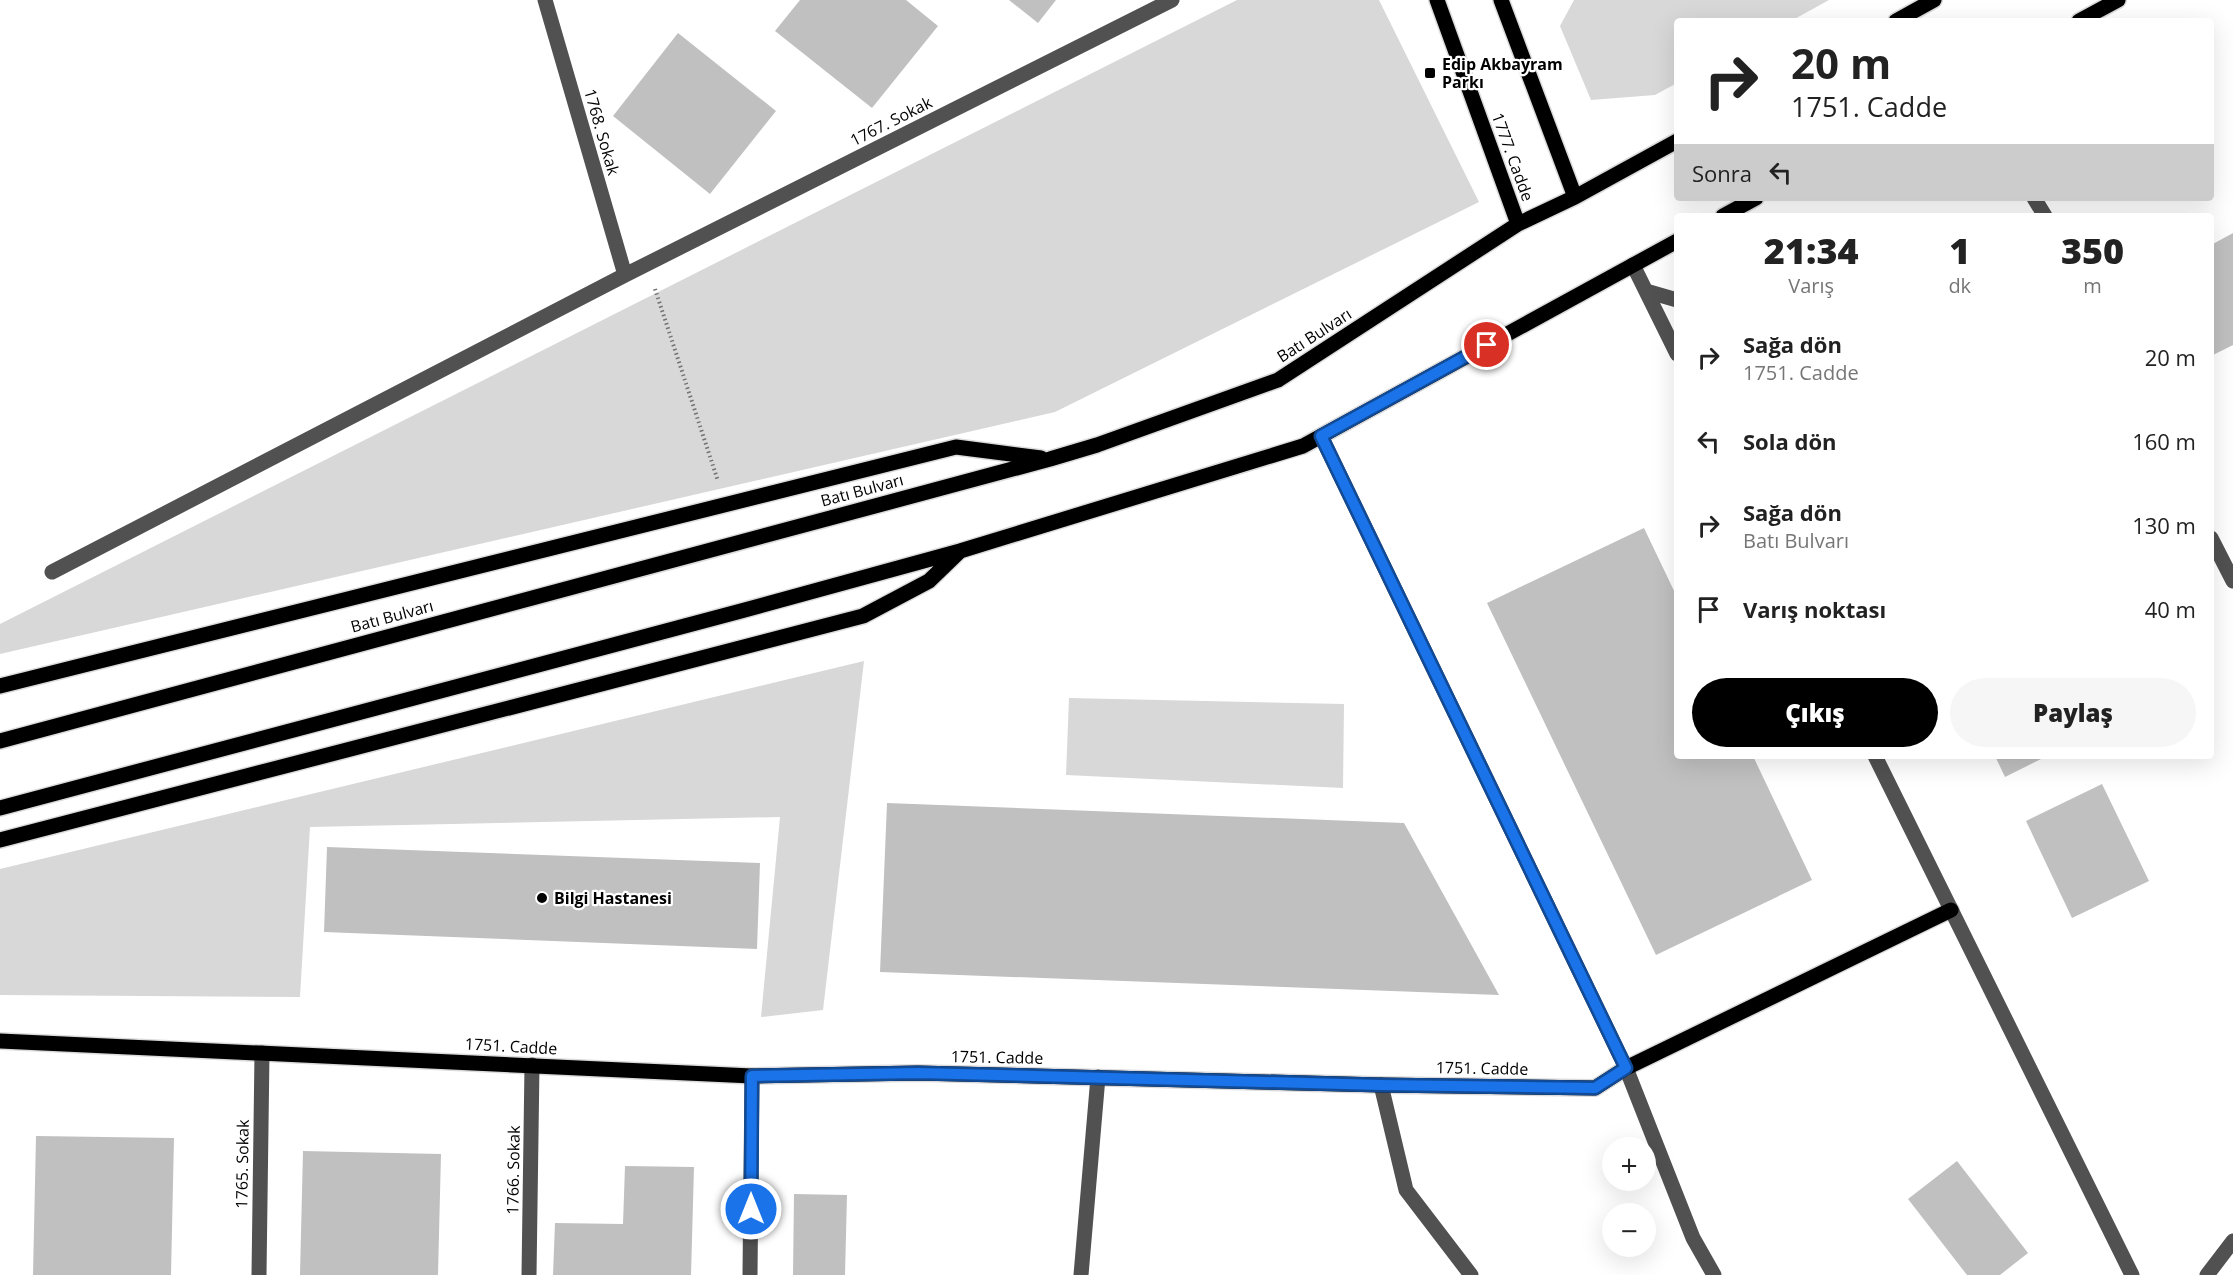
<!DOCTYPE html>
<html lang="tr">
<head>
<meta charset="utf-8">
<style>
	:root { --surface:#fff; --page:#f6f6f6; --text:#222; --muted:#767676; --accent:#000 }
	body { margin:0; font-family:"Open Sans",sans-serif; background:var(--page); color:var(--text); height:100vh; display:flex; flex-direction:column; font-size:22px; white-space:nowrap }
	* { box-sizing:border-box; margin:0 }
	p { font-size:20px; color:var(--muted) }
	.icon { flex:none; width:33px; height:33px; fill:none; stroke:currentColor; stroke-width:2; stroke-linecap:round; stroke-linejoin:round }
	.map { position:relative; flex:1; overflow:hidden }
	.side { position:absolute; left:1674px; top:213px; width:540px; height:546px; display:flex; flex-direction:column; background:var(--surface); border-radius:6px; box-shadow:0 6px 24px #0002 }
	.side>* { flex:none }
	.top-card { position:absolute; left:1674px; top:18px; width:540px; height:183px; border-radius:6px; box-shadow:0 6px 24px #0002; background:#fff; color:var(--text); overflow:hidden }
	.fabs { position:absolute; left:1602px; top:1137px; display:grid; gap:12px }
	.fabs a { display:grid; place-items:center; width:54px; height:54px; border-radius:50%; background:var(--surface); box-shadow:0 6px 24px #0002; font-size:30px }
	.pin { position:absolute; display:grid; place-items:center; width:51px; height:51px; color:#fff; margin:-26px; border:3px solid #fff; border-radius:50%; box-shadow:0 2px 6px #0007 }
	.me { position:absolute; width:66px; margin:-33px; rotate:0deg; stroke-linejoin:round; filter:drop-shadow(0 0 4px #0008) }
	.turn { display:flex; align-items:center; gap:21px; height:126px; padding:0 18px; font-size:27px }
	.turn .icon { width:78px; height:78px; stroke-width:2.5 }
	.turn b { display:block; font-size:42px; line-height:51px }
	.then { display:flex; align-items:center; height:57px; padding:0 18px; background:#0003; gap:12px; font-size:22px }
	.eta { display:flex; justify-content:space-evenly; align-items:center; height:102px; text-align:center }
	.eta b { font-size:36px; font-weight:800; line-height:42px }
	.action { display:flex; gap:12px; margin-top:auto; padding:12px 18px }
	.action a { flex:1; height:69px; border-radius:36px; background:var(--accent); color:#fff; font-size:24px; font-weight:800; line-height:69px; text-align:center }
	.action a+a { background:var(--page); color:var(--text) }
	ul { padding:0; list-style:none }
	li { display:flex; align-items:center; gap:18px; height:84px; padding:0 18px }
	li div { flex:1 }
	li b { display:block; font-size:22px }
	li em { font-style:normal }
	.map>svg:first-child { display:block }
</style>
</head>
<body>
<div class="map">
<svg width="2233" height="1275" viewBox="0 0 2233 1275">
	<rect width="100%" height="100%" fill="#fff"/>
	<path fill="#d8d8d8" d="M1237 0H1379L1479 202 1055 412 0 654V624Z
		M1574 0H1829L1791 21H1677V83L1655 95 1591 100 1560 26Z
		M864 661 823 1010 761 1017 780 817 310 827 300 997 0 995V869Z
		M1069 698 1344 704 1343 788 1066 775Z"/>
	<path fill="#c0c0c0" d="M800 0H906L938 26 872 108 775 31Z
		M1009 0H1056L1038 23Z
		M678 33 776 111 710 194 613 116Z
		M2233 233V345L2211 356V245Z
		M1644 528 1677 597V756H1753L1812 880 1656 955 1487 603Z
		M1995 756H2047L2005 777Z
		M2102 784 2149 881 2072 918 2026 821Z
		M887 803 1404 823 1499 995 880 972Z
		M327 847 760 863 757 949 324 932Z
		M36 1136 174 1138 171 1275H33Z
		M303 1151 441 1154 438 1275H300Z
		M1957 1161 2028 1253 2000 1275H1967L1908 1199Z
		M625 1166 694 1167 691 1275H553L555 1223 623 1224Z
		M794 1194 847 1195 845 1275H793Z"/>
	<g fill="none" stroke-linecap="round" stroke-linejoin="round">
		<defs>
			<path id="major" d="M1437 0 1518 224
				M1501 0 1575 197
				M1896 21 1934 0
				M2079 21 2118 0
				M1723 216 1756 198
				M0 686 956 447 1041 458
				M0 741 1050 459 1097 445 1278 380 1518 224 1575 197 1677 141
				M0 808 741 611 960 551 1303 446 1677 241
				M0 840 863 616 929 581 959 552
				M0 1041 752 1076 918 1073 1381 1085 1595 1088 1626 1068 1951 910"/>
		</defs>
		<use href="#major" stroke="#dbdbdb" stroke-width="18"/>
		<path stroke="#737373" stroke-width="4" stroke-dasharray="1.5 3" stroke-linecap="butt" d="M655 289 718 481"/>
		<path stroke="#515151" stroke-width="15" d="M545 0 625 275
			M2034 198 2045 216
			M1633 265 1677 354
			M1646 291 1677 300
			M1321 436 1626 1068 1693 1238 1714 1275
			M2211 538 2233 581
			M52 572 625 275 1172 0
			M1875 756 2132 1275
			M1381 1085 1406 1190 1471 1275
			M259 1275 262 1053
			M529 1275 532 1065
			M750 1275 752 1076
			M1081 1275 1098 1077
			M2207 1275 2233 1241"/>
		<use href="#major" stroke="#000" stroke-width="15"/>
	</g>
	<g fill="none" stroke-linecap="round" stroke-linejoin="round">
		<defs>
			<path id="route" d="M751 1209 752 1076 918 1073 1381 1085 1595 1088 1626 1068 1321 436 1487 345"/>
		</defs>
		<use href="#route" stroke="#114b97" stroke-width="15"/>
		<use href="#route" stroke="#1a73e8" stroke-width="10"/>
	</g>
	<g fill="#000" stroke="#fff" stroke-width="2">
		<rect x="1424" y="67" width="12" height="12" rx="3"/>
		<circle cx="542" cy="898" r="6"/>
	</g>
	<g text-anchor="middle" stroke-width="4.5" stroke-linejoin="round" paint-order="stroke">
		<g font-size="16" font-weight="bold" fill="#000" stroke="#fff" text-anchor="start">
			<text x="1442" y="70">Edip Akbayram<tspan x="1442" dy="18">Parkı</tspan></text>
			<text x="554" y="904">Bilgi Hastanesi</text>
		</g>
		<g font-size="16" fill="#000" stroke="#fff">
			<text transform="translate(891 121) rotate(-27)" y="6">1767. Sokak</text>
			<text transform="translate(602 132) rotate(74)" y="6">1768. Sokak</text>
			<text transform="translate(1513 157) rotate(70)" y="6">1777. Cadde</text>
			<text transform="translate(1314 335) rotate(-33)" y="6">Batı Bulvarı</text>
			<text transform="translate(862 490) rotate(-15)" y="6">Batı Bulvarı</text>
			<text transform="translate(392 616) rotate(-15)" y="6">Batı Bulvarı</text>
			<text transform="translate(511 1046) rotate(3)" y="6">1751. Cadde</text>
			<text transform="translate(997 1057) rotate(1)" y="6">1751. Cadde</text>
			<text transform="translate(1482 1068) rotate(1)" y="6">1751. Cadde</text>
			<text transform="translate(242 1164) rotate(-89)" y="6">1765. Sokak</text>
			<text transform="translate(513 1170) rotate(-89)" y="6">1766. Sokak</text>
		</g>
	</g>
</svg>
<div class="fabs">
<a>+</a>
<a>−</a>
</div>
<div class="pin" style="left:1487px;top:345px;background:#d93025"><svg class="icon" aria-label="arrive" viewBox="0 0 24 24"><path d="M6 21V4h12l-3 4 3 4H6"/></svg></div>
<svg class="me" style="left:751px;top:1209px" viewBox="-20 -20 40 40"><circle r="17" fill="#1a73e8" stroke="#fff" stroke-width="3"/><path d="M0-11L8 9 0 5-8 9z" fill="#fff"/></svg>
<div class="top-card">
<div class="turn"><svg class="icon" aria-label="right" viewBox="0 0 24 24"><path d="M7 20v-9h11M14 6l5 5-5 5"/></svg><div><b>20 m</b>1751. Cadde</div></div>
<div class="then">Sonra<svg class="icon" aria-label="left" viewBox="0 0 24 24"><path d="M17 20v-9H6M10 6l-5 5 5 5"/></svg></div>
</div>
<section class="side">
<div class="eta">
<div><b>21:34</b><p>Varış</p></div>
<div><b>1</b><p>dk</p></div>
<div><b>350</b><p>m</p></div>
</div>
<ul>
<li><svg class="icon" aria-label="right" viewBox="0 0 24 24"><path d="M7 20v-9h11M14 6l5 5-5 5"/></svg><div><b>Sağa dön</b><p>1751. Cadde</p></div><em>20 m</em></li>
<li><svg class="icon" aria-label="left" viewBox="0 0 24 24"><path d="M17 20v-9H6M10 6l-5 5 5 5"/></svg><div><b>Sola dön</b></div><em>160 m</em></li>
<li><svg class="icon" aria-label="right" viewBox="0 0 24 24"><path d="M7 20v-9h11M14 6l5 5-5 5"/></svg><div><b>Sağa dön</b><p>Batı Bulvarı</p></div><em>130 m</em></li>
<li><svg class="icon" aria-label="arrive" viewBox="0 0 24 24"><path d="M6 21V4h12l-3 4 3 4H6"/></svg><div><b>Varış noktası</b></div><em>40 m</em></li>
</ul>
<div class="action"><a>Çıkış</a><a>Paylaş</a></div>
</section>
</div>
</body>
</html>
